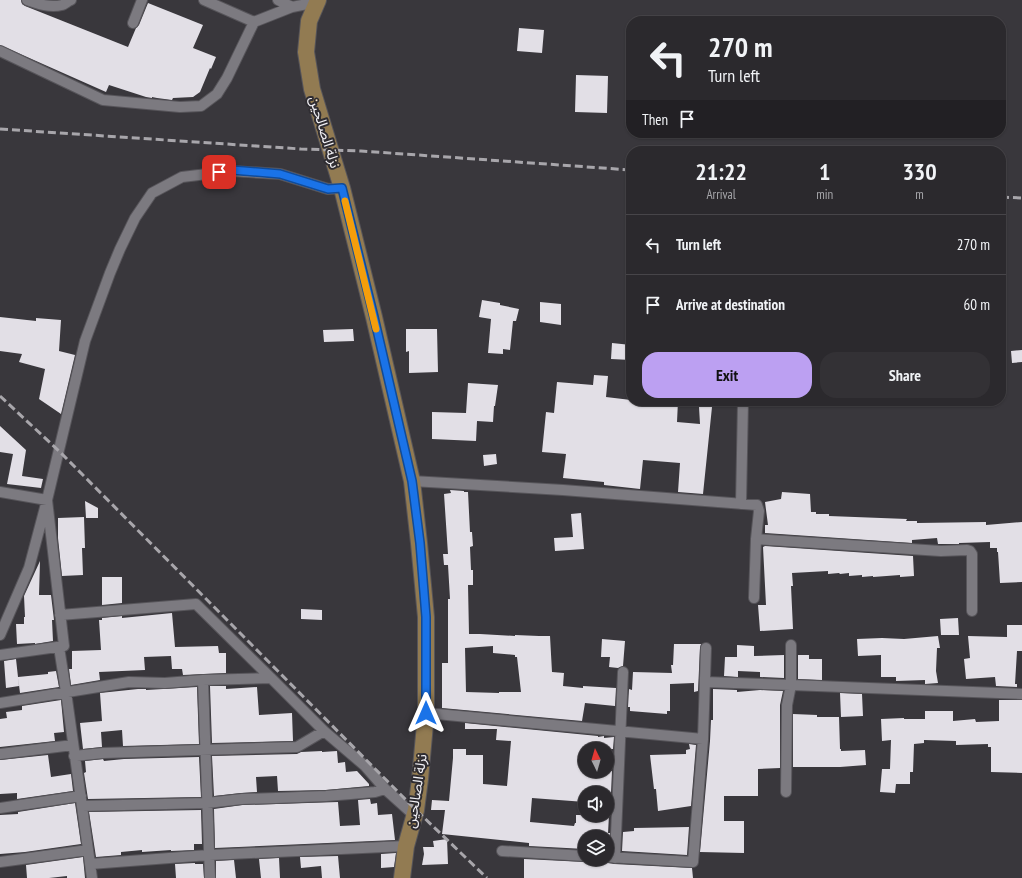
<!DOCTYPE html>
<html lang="en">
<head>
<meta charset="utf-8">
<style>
	:root { --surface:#2b292d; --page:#333135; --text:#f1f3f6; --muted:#a6a6aa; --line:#474549; --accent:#bca0f2 }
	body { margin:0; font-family:"PT Sans Narrow","Noto Sans Arabic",sans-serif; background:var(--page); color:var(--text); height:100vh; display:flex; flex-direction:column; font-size:15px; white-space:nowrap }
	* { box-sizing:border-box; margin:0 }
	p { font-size:13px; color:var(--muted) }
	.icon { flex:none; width:22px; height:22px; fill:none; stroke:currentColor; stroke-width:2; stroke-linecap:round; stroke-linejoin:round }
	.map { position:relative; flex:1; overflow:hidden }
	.panel { position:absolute; left:626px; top:146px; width:380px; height:260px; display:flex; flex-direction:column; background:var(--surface); border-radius:16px; box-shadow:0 1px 3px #0004,0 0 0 1px var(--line) }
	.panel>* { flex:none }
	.hud { position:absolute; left:626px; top:16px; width:380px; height:122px; border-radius:16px; box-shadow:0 1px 3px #0004,0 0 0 1px var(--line); background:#2b292d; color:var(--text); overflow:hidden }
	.needle { width:26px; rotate:355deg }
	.fabs { position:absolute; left:578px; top:742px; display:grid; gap:8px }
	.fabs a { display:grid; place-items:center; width:36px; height:36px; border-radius:50%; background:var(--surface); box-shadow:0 1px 3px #0004,0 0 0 1px var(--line); font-size:20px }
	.pin { position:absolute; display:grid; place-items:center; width:34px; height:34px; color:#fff; margin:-17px; border-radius:8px; box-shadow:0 2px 6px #0006 }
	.me { position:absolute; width:44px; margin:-22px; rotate:0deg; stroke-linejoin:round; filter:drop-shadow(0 0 3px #0008) }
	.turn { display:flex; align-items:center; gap:14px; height:84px; padding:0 16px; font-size:18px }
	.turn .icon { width:52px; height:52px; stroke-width:2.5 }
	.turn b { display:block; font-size:28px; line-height:34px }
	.then { display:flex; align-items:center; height:38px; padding:0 16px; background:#0003; gap:8px; font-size:15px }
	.eta { display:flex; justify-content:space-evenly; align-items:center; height:68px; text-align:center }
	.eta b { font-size:24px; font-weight:700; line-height:28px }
	.primary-button { display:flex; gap:8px; margin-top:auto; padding:8px 16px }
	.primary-button a { flex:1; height:46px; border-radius:16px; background:var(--accent); color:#111; font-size:16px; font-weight:700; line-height:46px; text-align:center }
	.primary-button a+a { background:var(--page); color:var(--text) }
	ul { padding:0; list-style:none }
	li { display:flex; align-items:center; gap:12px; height:60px; padding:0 16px; border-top:1px solid var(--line) }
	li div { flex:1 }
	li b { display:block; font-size:15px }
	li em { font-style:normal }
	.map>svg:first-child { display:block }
</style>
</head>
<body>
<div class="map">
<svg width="1022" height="878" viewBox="0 0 1022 878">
	<rect width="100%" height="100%" fill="#39373c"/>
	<path fill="#e2dfe6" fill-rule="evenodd" d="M0 0H21L22 4 25 6 128 47 136 28 139 25 148 3 203 25 193 48 216 57 211 69 210 68 200 92 193 97 173 98 172 100 157 98 152 97V98L146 97 109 85 106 92 0 45Z
		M519 28 544 30 542 53 517 51Z
		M576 75 608 76 607 113 575 112Z
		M482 300 500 303V305L519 309 516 321H513L510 350 503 349V354L488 353 491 319 479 317Z
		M540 302 561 304V325L540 322Z
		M0 317 36 321V318L61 320 59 351 75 355 61 414 39 399 45 369 19 362 22 354 0 351Z
		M353 329 354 341 324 342 323 330Z
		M406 329H437L438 372 409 373V351L406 352Z
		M612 343 631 345V360L611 359Z
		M1022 350V362L1012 363 1011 351Z
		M594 375 608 376 606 397 631 400V401H678L677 422 700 424 699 407H712L703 494 678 492 680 463 643 460 640 489 604 485V482L563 478 566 454 542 452 546 412 554 413 557 382 593 385Z
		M468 383 498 385 495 406H494L493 422 477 421 476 441 432 439V412L466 413Z
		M0 426 26 450 22 476 43 479 41 488 7 484 13 454 0 452Z
		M496 454 497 464 484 466 483 455Z
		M450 490 464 491V492H468L470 532H472L473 546 470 547 471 570H473V585H468L469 634H480L515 636V635L539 636H550L552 672 564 673 563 686 583 688V686L616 688 615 706 585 703 582 721 442 708V663H448V599H450L448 565H444L443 554H448L444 494 451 493ZM493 646V653L515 655V657H517L521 692H499V693L466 692 465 648Z
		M782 492 810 494 811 512H816V514H829V516L907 519 906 521H917V523L986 522V525L1022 522V582L1000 583 998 552H997V548H990V542L959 543V544H938L937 538 912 540V543L765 533V525H768L765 502 781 499Z
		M85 501 98 508V518H86Z
		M581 513 584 549 555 551 554 538 573 537 571 514Z
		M84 517 85 548H82L83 575 62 576 58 538V518Z
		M765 546 913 556 914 576 900 577V575L873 577V576L862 577V575L849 576V573L840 574 839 573 828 574V571L792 573 793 586H791L793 629 760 631 758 605H766L763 547Z
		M40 561 39 595H51L54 620H52L53 641 35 644V643L17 644 16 624H24V617H25L24 596Z
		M102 577H122V603L102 605Z
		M301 609 322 610V620L301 619Z
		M172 613 175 647 218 646 219 653H226V673L183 675 182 669H172L171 656 144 657 145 670 99 672 100 680 71 685 69 669H72V651L101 650 99 620H102V618L122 616V618Z
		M958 618 959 635H941L940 619Z
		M1007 625H1022V651H1017L1015 684H1017V687L996 686 995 677 966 679 964 659 970 658 968 636 1007 637Z
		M938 636 940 648H937L936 671 938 683 925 684V680L896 681V677H881V655L858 656 857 639 882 638 904 639Z
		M602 639 625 641 623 666 618 668 609 667 610 657H601Z
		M674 644H701L700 648 698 691 694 692V683L670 684V711H667V714L630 711V707H628L629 689 632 690 633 672 672 673 671 665H673Z
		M737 645 754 646V656L784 655V678L760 677V672L738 671V677L724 676 725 657H737Z
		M798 655H809V659H822V680L798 679Z
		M16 659 19 686 6 688 4 661Z
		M56 671 59 687 20 693 18 677 48 674V672Z
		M210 686H226V689L257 687 259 715 292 713 293 741 212 743Z
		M197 687 199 744 123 746 122 730 101 732 102 747 83 749 80 723 102 721 100 693 138 689H146V690Z
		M713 689 737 690V692L760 690 783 691 780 705V768L758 769V796H724V821H744V853L700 852 710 741 711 720H713Z
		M840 693 862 694 863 716 841 717Z
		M61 700 64 732 54 733 55 741 0 747V719L7 718 6 712 22 710V706Z
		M999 700H1022V773L991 772V747H988V744L956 745V741L924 740V743L914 744 913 772H910V784H896L895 793 880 792 882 769H890L891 740 882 741 881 719 904 718V719H925V711H953V721L975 719 976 722 999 721Z
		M793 714 817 715V717H839L840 749H841V751L865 750 866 765 840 767H793Z
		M465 723 598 736V737L604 736V738L614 737 613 749H585V771H612L611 793H585V802L532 798 530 822 574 826 575 823H576V815H609L608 833H610L609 851H607V837H585V849L529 846V843L442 834 445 810H431L432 800 449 801 453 758V749H466V755H483V784L507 786 511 741 496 740 497 729H465Z
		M689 744 696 745 691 806 658 811 656 789H654L650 755 686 754V750L690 749Z
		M322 751V752L337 751 338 763 345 762 346 772 357 771 369 784V786L326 790 278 791 277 776 256 777 257 792 241 793 214 796 212 756 297 754 301 752Z
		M48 755 51 777 71 774 73 791 17 799V793L0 794V760Z
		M199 757 201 797 88 799 84 773 86 772 85 761 103 759 104 761 124 759Z
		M370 799 371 804 377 803 378 815 392 814 395 840 215 848 214 809 242 805 338 802 340 826 360 825 358 800Z
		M75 803 81 844 25 852 0 854V815L18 814V812Z
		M201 810 202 844H194V850L171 851V850L142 852V850L121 852V855L96 857 89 812Z
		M689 827 687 855 622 851 623 832 634 831V828Z
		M447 839 448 864 422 865 424 854 423 847H434L433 841Z
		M396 853 394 867 381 868V854Z
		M338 856 340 878H322L321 866 301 868 300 857Z
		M83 857 85 878H67V876L49 878H27L26 865Z
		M279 858 280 878H261L259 859Z
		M524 859 585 862H603L614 864 692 868 693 878H524Z
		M234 860 236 878H216V861Z
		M195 863V864H203L204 878H176L175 864Z"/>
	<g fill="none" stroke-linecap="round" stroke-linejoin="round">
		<defs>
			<path id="minor" d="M27 0C38 4 50 8 62 5 65 4 68 1 71 0
				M204 0 254 22
				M278 0 292 7
				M133 23 142 0
				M0 51 103 100 180 107 201 106 217 94 227 78 254 22 292 7 317 2
				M412 481 563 490 757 505 759 511 756 539 941 551 967 550 970 551 972 554V611
				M0 492 47 500 64 646 0 655
				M741 504 743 401
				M754 598 756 539
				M60 615 196 604 271 678 324 731 365 766 385 789 415 816
				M0 635 29 568 47 500 85 341 110 273 120 249 135 218 152 193 182 177 232 171 280 174 328 189 342 188
				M59 647 66 692 92 878
				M203 680 210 878
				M705 682 791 685 1022 694
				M0 703 129 682 165 683 203 680 271 678
				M426 713 703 739
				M0 754 73 745
				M74 756 103 753 297 747 324 731
				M786 792 787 705 791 685V645
				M82 806 207 803 242 799 276 798 326 796 375 792 385 789
				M0 808 81 796
				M502 851 585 856
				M607 857 693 862 703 739 706 648
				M615 858 623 672
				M0 862 88 850
				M90 864 209 855 406 846"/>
			<path id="primary" d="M318 0 309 21 306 52 312 89 342 188 374 317 412 481 419 543 426 617V713L420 779 416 810 406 846 402 878"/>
		</defs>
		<use href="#minor" stroke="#57555a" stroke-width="12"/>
		<use href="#primary" stroke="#57555a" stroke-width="18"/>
		<use href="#minor" stroke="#7c7a80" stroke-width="10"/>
		<use href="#primary" stroke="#927b52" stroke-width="16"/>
		<path stroke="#a8a6ab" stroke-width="3" stroke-dasharray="8 4" stroke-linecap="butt" d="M0 129 301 149 361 151 631 170
			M1001 197 1022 198
			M0 396 59 451 416 810 487 878"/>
	</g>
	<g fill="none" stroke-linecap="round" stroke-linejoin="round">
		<defs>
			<path id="route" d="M219 172 232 170 280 174 328 189 342 188 374 317 412 481 420 543 426 617V713"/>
		</defs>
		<use href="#route" stroke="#114b97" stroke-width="10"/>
		<use href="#route" stroke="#1a73e8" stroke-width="7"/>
		<path stroke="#f59e0b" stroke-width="7" d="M345 201 376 329"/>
	</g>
	<g text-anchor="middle" stroke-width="4" stroke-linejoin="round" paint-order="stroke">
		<g font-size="14" fill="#f2f1f5" stroke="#2f2d32">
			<text transform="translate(325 132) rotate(73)" y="5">نزلة الصالحين</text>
			<text transform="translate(416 791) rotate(-81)" y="5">نزلة الصالحين</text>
		</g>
	</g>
</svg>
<div class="fabs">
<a><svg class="needle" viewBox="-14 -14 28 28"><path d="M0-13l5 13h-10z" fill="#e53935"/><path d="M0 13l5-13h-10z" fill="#a6a6aa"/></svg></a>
<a><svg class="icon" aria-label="sound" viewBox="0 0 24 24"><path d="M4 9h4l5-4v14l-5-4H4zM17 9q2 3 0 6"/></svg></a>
<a><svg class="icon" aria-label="layers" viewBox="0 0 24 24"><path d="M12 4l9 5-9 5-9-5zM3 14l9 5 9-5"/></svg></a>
</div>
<div class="pin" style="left:219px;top:172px;background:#d93025"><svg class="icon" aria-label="arrive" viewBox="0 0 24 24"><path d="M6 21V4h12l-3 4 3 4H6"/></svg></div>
<svg class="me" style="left:426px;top:713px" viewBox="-20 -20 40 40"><path d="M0-17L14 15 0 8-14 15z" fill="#1a73e8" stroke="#fff" stroke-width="4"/></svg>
<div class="hud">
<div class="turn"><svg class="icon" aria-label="left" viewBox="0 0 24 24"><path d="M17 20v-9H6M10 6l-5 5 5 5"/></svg><div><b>270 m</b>Turn left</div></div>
<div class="then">Then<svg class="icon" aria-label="arrive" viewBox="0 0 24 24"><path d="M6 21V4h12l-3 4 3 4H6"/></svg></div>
</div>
<section class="panel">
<div class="eta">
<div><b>21:22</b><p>Arrival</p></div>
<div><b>1</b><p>min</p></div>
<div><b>330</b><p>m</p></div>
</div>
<ul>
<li><svg class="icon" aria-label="left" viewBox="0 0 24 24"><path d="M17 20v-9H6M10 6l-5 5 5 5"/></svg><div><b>Turn left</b></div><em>270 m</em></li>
<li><svg class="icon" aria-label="arrive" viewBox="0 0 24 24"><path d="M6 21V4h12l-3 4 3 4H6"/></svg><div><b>Arrive at destination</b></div><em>60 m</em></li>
</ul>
<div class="primary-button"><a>Exit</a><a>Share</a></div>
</section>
</div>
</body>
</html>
